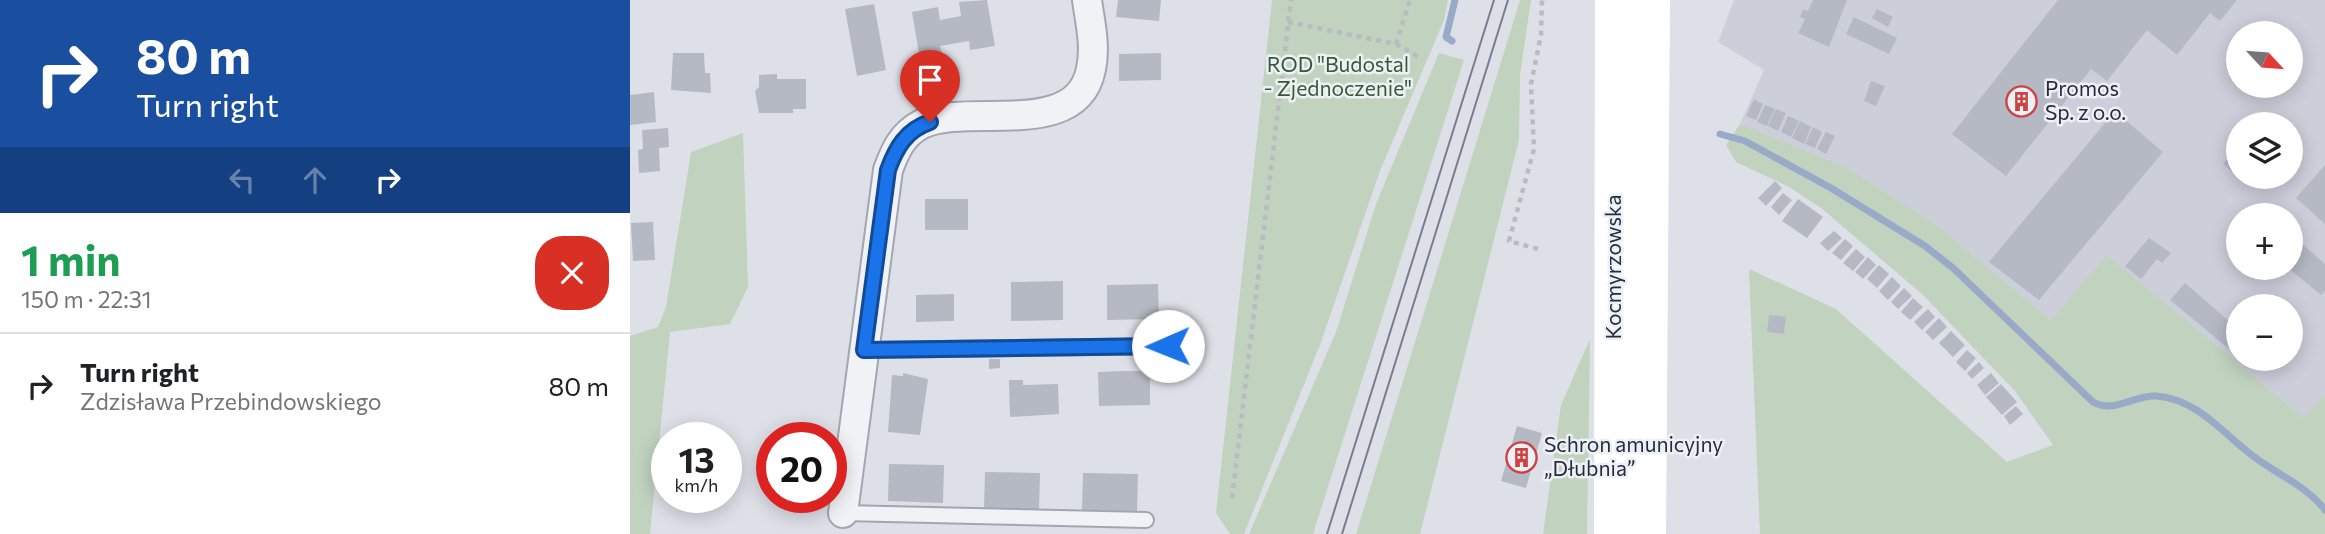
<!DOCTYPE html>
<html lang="en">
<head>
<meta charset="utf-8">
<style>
	:root { --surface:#fff; --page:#f6f6f6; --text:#202124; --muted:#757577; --line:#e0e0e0 }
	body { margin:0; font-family:Commissioner,sans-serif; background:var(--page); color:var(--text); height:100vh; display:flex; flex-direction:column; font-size:26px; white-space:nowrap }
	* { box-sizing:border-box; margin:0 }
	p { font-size:23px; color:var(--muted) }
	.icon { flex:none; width:38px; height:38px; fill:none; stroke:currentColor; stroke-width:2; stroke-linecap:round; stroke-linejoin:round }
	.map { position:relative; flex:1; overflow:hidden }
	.sheet { display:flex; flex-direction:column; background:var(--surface); width:630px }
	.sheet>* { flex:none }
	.banner { background:#1a4fa0; color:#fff; overflow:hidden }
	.needle { width:46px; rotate:116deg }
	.fabs { position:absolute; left:1596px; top:21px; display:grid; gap:14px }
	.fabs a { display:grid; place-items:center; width:77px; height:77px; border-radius:50%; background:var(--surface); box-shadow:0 4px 18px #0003; font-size:35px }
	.speed { position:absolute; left:21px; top:422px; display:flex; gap:14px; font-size:35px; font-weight:700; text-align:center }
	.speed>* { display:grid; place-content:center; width:91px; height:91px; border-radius:50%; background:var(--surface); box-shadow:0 4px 18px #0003; line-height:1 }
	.speed small { font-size:18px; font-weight:400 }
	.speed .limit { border:10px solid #d22; background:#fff; color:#111 }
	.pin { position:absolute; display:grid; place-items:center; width:60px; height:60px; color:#fff; margin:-72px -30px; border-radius:50% 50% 50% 0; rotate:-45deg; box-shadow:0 0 7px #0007 }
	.pin .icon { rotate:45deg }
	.me { position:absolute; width:77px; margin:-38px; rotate:269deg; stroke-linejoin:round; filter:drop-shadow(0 0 5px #0008) }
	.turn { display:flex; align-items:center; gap:24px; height:147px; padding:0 21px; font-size:32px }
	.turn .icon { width:91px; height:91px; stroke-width:2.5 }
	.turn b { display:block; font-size:49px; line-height:60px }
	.lanes { display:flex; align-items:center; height:66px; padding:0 21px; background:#0003; justify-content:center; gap:35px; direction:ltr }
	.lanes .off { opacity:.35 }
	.round { display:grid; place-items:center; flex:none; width:74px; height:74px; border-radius:28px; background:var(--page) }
	.overview { display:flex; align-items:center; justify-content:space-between; height:119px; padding:0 21px }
	h1 { font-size:42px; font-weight:700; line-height:52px; color:#1e9e55 }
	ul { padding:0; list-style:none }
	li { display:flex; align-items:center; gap:21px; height:105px; padding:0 21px; border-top:2px solid var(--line) }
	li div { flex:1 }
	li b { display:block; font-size:26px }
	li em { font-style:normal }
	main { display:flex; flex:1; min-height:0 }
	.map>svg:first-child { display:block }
</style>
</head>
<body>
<main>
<section class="sheet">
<div class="banner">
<div class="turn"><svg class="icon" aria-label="right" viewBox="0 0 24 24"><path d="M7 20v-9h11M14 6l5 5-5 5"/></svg><div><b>80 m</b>Turn right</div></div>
<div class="lanes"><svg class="icon off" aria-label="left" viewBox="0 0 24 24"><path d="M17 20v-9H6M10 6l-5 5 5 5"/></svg><svg class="icon off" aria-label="ahead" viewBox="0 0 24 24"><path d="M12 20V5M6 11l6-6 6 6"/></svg><svg class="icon" aria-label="right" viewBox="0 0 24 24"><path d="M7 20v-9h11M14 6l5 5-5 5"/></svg></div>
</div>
<div class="overview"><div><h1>1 min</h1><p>150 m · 22:31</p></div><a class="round" style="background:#d93025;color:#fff"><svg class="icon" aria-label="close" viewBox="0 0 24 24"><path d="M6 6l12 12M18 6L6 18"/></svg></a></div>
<ul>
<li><svg class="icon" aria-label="right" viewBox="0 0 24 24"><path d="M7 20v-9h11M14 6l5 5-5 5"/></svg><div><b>Turn right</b><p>Zdzisława Przebindowskiego</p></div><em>80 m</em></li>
</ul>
</section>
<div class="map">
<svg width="1695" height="534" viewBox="0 0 1695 534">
	<rect width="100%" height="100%" fill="#dee0e8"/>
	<path fill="#cccfda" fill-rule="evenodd" d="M1104 0H1695V396L1675 419 1478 256 1421 320 1307 225 1218 168 1110 124 1134 70 1088 42ZM1608 33H1661V86H1608ZM1608 124H1661V177H1608ZM1608 215H1661V268H1608ZM1608 306H1661V359H1608Z"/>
	<path fill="#c1d2bf" d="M642 0H818L814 20 750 171 691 342 614 534H600L586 513Z
		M890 0H901L890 75 889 140 790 534H726Z
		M809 53 834 60 683 534H619L706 332 746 204Z
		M1110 124 1218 168 1307 225 1421 320 1477 255 1674 418 1695 396V534H1130L1119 269 1206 309 1377 462 1423 445 1385 391 1292 294 1191 208 1159 187 1106 162 1096 145Z
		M113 133 118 287 100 324 40 332 20 534H0V336L28 327 36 307 61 152Z
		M960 339 957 534H913L931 405Z"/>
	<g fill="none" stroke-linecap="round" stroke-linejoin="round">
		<path stroke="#99a9c8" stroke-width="7" d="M822 41 816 37 825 0
			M1090 134 1115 141 1201 188 1295 246 1323 268 1463 402C1485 414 1503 395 1526 396 1570 399 1597 439 1630 461 1653 477 1678 488 1695 510"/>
	</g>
	<path fill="#b5b9c4" d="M357 0 365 46 340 50 339 41 310 46 312 56 290 59 282 12 308 7 310 20 331 16 329 2Z
		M488 0H531L529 21 486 17Z
		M1183 0H1217L1199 47 1168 33 1175 19 1170 17 1173 9 1178 11Z
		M1428 0H1607L1590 21 1580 13 1547 55 1517 30 1477 81 1461 69 1376 176 1322 134Z
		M244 4 256 70 227 76 215 9Z
		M1247 9 1263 17 1258 27 1242 18Z
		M1224 17 1267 38 1259 54 1216 34Z
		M43 53H74L75 73H80L81 93 41 90Z
		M531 53V80L489 81V54Z
		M147 74V79H176V109H163V113H129L125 91 129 87V75Z
		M1241 81 1255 86 1246 106 1234 101Z
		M24 92 26 122 0 125V95Z
		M1124 99 1133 104 1126 120 1116 116Z
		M1135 105 1145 109 1137 126 1127 122Z
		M1146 109 1156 113 1148 131 1138 126Z
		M1485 111 1533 152 1409 300 1359 262Z
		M1158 116 1169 121 1161 137 1151 132Z
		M1170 121 1181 127 1174 144 1162 138Z
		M1183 127 1192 132 1185 148 1175 144Z
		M38 128 39 147 29 148 30 171 9 173 8 150 13 149 12 130Z
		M1196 132 1205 136 1196 154 1187 149Z
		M1608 146V171L1605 174 1593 164Z
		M1695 165V224L1666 198Z
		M1145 181 1152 188 1136 206 1128 198Z
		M1153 193 1162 200 1149 215 1141 207Z
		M295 199H338V230H295Z
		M1168 199 1193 217 1177 238 1152 221Z
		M23 222 25 260 3 261 1 223Z
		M1204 231 1212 238 1198 251 1190 243Z
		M1661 234 1695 264V291L1691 295 1658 268Z
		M1519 238 1541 253 1532 263 1527 259 1511 279 1495 266Z
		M1215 239 1223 246 1211 260 1202 253Z
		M1226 249 1235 257 1223 271 1213 263Z
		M1238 257 1246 265 1233 279 1225 272Z
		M1249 265 1259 274 1247 288 1237 279Z
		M1262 277 1271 286 1258 300 1249 291Z
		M433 281V320L381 321V282Z
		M1555 283 1608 329V338L1599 349 1540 300Z
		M528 284 529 319 477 320V285Z
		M1274 288 1282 296 1268 309 1261 302Z
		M324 294V321L286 322V295Z
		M1283 298 1293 307 1280 320 1271 312Z
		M1298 309 1305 317 1292 330 1284 322Z
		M1139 315 1156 317 1154 334 1137 332Z
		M1309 318 1317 327 1303 340 1295 332Z
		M1321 331 1335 345 1323 357 1309 343Z
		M1337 350 1346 358 1335 371 1326 362Z
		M359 359H370V368L359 369Z
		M1349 362 1354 368 1342 379 1337 373Z
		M494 371H520V405L469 406 468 372Z
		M273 373 298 379 290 435 258 432 262 375 273 376Z
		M1361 373 1369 383 1355 395 1347 385Z
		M379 380H393V385L428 384 429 414 380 417Z
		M1371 384 1387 402 1372 415 1356 397Z
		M1386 406 1393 414 1380 425 1374 416Z
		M887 426 912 433 896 488 871 481Z
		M259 464 314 465 313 503 258 501Z
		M355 472 410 473 409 511 354 509Z
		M453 473 508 474 507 512 452 510Z"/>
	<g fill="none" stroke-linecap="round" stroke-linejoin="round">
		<defs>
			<path id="service" d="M234 350 538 346
				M213 513 516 520"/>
			<path id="minor" d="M213 513 258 170C265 151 272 134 292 124 339 102 447 141 461 69 466 46 460 22 457 0"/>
		</defs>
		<use href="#service" stroke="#a3a6b2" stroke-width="18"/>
		<use href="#minor" stroke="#a3a6b2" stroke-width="32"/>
		<path stroke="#b8bbc2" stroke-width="4.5" stroke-dasharray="5 5" stroke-linecap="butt" d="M658 22 766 44 791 58
			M766 44 780 0
			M908 249 879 241 904 149 901 84 911 35 912 0
			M602 498 661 0"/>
		<use href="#service" stroke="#f1f2f6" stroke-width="14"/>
		<use href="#minor" stroke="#f1f2f6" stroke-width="28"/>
		<path stroke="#fff" stroke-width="38" d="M983 534 984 0
			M1017 534 1021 0"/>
		<path stroke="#787d91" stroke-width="2" d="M697 534 864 0
			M712 534 878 0"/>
	</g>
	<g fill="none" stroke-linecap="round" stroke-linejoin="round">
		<defs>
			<path id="route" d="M300 122C276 130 266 148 258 170L234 350 538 346"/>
		</defs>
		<use href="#route" stroke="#114b97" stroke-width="18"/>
		<use href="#route" stroke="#1a73e8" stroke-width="12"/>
	</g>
	<defs>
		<symbol id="building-ring" viewBox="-11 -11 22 22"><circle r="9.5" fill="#edf0f5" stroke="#cd4343" stroke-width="1.5"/><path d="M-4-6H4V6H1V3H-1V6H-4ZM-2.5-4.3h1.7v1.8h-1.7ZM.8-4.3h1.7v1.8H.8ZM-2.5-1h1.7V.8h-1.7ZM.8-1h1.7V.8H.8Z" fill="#cd4343"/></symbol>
	</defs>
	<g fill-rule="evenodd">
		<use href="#building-ring" x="1374" y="84" width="35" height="35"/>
		<use href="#building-ring" x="874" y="440" width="35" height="35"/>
	</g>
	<g text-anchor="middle" stroke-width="5" stroke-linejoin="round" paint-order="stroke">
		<g font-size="21" fill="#365a35" stroke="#edf0f5">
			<text x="708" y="72">ROD "Budostal<tspan x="708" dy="24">- Zjednoczenie"</tspan></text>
		</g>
		<g font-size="21" fill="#272c3e" stroke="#edf0f5" text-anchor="start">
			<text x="1415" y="96">Promos<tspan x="1415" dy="24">Sp. z o.o.</tspan></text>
			<text x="914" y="452">Schron amunicyjny<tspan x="914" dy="24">„Dłubnia”</tspan></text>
		</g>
		<g font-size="21" fill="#272c3e" stroke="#edf0f5">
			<text transform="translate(984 267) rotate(-90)" y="7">Kocmyrzowska</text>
		</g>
	</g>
</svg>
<div class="fabs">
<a><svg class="needle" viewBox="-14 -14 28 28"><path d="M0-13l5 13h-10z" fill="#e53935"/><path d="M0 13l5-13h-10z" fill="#757577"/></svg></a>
<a><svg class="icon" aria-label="layers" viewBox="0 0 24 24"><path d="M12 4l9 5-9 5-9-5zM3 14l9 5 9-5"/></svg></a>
<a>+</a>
<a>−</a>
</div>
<div class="speed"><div>13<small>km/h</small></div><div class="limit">20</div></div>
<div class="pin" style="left:300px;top:122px;background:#d93025"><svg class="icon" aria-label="arrive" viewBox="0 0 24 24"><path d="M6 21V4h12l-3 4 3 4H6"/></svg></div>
<svg class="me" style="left:538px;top:346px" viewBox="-20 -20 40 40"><circle r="19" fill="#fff"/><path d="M0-13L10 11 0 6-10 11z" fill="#1a73e8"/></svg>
</div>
</main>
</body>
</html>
